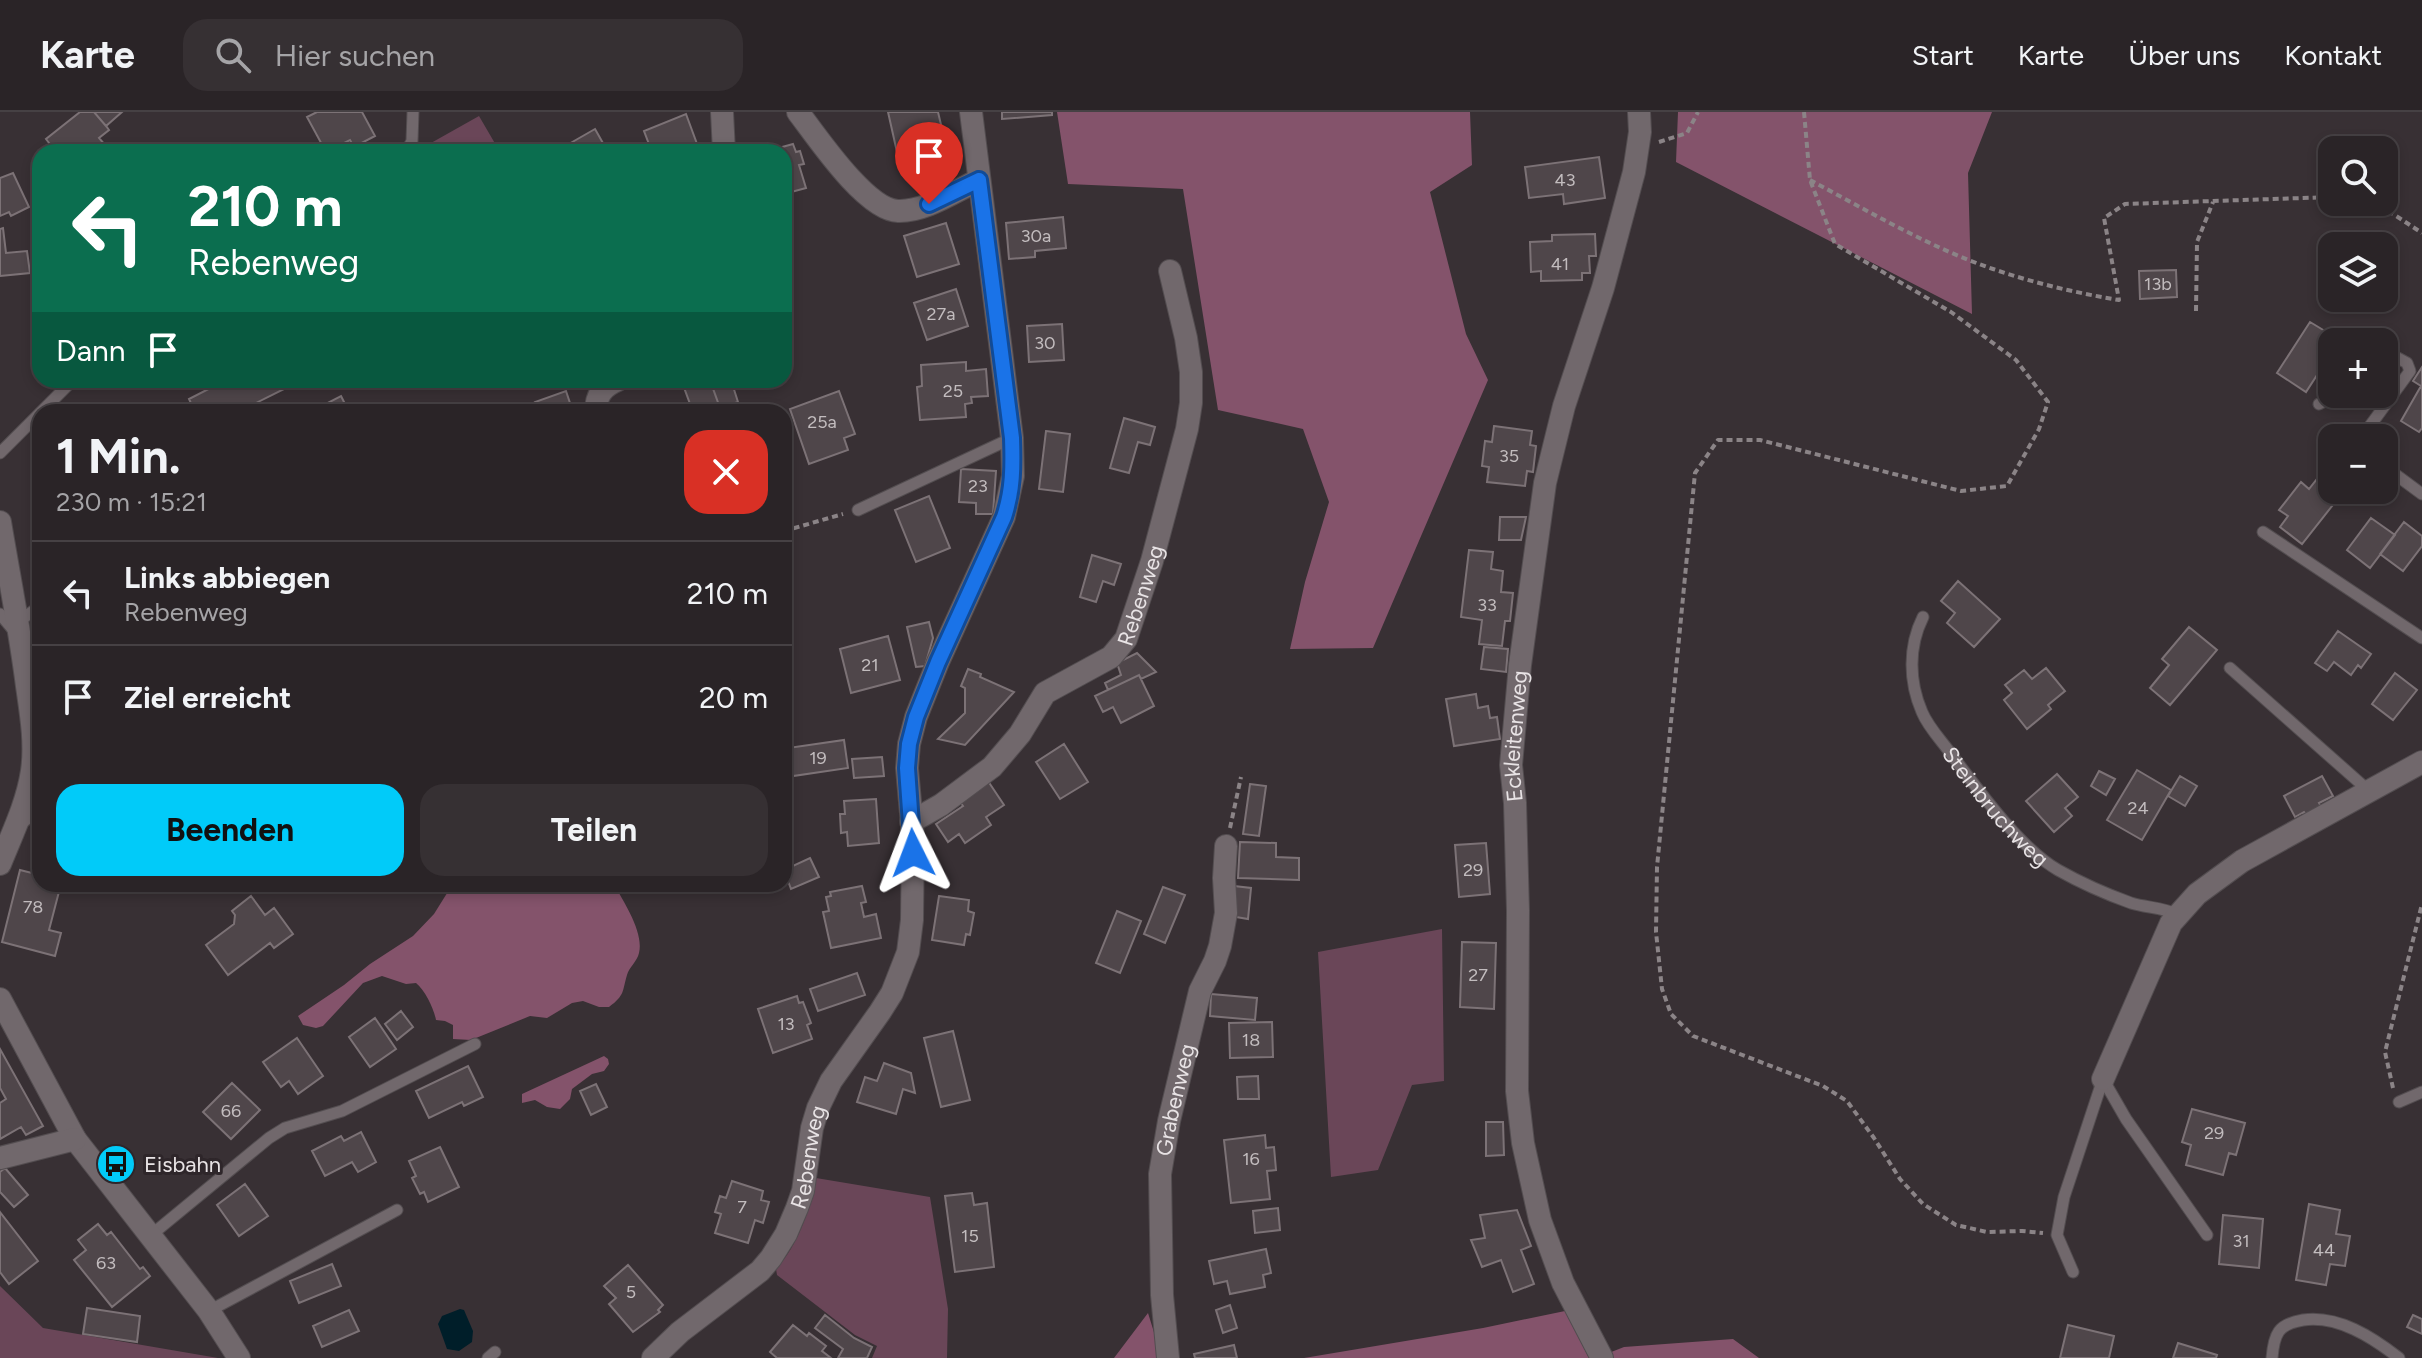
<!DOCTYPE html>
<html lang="de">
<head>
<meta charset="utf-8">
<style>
	:root { --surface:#2a2427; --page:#363033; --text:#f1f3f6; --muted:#a5a4a7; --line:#464144; --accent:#01cbf9 }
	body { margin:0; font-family:Figtree,sans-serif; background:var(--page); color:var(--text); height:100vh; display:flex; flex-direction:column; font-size:30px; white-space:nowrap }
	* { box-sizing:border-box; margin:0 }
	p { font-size:26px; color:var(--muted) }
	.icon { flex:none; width:44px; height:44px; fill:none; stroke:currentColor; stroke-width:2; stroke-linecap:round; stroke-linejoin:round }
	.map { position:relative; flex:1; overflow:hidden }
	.details { position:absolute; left:32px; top:292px; width:760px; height:488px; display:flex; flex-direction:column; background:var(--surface); border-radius:24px; box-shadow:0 4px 12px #0003,0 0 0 2px var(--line) }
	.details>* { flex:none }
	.hud { position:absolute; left:32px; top:32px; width:760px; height:244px; border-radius:24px; box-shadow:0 4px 12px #0003,0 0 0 2px var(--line); background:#0b6e4f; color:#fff; overflow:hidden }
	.fabs { position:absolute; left:2318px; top:24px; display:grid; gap:16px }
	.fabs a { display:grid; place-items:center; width:80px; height:80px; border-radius:16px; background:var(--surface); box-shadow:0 4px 12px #0003,0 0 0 2px var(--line); font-size:40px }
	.pin { position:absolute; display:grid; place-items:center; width:68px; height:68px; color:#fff; margin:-82px -34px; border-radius:50% 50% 50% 0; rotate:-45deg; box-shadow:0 0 8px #0007 }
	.pin .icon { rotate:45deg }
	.me { position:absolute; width:88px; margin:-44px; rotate:357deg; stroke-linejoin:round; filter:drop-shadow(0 0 6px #0008) }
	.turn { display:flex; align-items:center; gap:28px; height:168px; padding:0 24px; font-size:36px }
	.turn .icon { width:104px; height:104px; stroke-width:2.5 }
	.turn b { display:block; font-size:56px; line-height:68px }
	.then { display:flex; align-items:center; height:76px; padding:0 24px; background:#0003; gap:16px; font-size:30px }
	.round { display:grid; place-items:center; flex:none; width:84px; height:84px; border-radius:24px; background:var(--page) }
	.head { display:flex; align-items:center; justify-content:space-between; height:136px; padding:0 24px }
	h1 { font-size:48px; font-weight:700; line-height:60px }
	.button { display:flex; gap:16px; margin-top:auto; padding:16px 24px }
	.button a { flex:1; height:92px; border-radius:24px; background:var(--accent); color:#111; font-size:32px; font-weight:700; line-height:92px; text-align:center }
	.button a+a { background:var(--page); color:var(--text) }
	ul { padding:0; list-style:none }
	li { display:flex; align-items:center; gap:24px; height:104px; padding:0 24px; border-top:2px solid var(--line) }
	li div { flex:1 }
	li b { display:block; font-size:30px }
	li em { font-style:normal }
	header { display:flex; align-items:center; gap:48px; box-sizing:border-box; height:112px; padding:0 40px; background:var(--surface); border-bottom:2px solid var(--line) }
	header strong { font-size:38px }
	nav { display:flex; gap:44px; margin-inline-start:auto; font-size:28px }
	.search { width:560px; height:72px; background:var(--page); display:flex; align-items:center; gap:20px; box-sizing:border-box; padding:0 28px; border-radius:24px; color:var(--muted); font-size:30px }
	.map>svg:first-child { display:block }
</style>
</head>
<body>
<header>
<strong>Karte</strong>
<div class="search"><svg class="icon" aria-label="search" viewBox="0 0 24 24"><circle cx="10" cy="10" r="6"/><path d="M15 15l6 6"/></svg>Hier suchen</div>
<nav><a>Start</a><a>Karte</a><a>Über uns</a><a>Kontakt</a></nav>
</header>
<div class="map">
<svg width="2422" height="1246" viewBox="0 0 2422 1246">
	<rect width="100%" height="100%" fill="#383034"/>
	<path fill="#6a4658" d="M479 4 500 40H415Z
		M1442 817 1444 969 1412 973 1378 1058 1331 1065 1318 840Z
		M816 1066 930 1085 948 1197 947 1246H872L877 1234 855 1223 777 1163 776 1157C798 1133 810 1098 816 1066Z
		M0 1174 43 1216 218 1246H0Z"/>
	<path fill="#84536b" d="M1057 0H1470L1472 53 1430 80 1466 222 1488 268 1373 536 1290 537 1305 470 1329 390 1303 317 1218 298 1183 77 1068 72Z
		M1678 0H1992L1968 61 1972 202 1676 50Z
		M457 772 479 776 491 772H614C624 791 644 820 639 841 637 850 629 855 627 863 622 880 625 883 609 895H599L583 889 572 891 547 906 530 904 471 928 453 927V913L445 909 436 908C434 897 425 878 416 871L406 872 382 864 363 871 323 914 316 916 303 913 298 904 344 873 370 852 413 824 434 802 449 778Z
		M604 944 608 947 609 952 604 959 592 962 572 977 570 987 560 997 547 995 535 988 522 991V982Z
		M1565 1199 1589 1246H1304L1483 1216Z
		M1148 1201 1162 1246H1114Z
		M1733 1227 1759 1246H1596L1624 1235Z"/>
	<path fill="#001e29" d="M460 1197 464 1198 473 1219 472 1230 459 1239 447 1237 438 1212 442 1204Z"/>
	<path fill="#4f464a" stroke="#7c7276" stroke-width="2" d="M80 0H94L106 14 109 18 99 26 105 33 97 40H56L46 27Z
		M94 0H122L106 14Z
		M317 0H362L375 24 354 35 350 28 326 40 307 5Z
		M888 0H938L942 17 937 19 942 39 899 49Z
		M1002 0H1052V3L1002 7Z
		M686 2 700 40H652L644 19Z
		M595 17 608 40H555Z
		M793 32 796 40 800 39 804 52 799 53 806 76 784 82V40H776L775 37Z
		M1599 45 1605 86 1564 92 1563 82 1529 86 1525 55Z
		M13 61 29 95 11 104 9 100 0 104V66Z
		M1063 105 1066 136 1035 139V145L1009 147 1006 111Z
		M946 111 959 152 917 165 904 124Z
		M3 116 6 141 27 139 30 161 0 164V117Z
		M1595 122 1596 144H1589L1590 161H1582V168L1541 169V159L1531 160 1530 130 1552 129V123Z
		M2176 158 2177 185 2140 187 2139 159Z
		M956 177 968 214 927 228 914 191Z
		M2310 210 2343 230H2332L2330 263 2321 257 2306 280 2277 261Z
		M1062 212 1064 248 1029 250 1027 214Z
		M966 250V259L986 257 988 284 971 285 972 291 965 292 966 305 920 308 917 275 922 274 921 253Z
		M2422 255V316L2419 320 2401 309 2421 274 2413 269Z
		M226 268H294L296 271 238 300H195L189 287Z
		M688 268H710L720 296 708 300H693L682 270Z
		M731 268 738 290 720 296 712 274Z
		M566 279 573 300H539L535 290Z
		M839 279 855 322 844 326 848 338 809 352 790 297Z
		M341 284 349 300H320L318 296Z
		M1124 306 1155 315 1150 333 1138 330 1129 361 1110 356Z
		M1494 314 1532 319 1530 333 1536 334 1533 360 1527 359 1525 374 1487 370 1489 355 1482 354 1485 329 1492 330Z
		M1046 319 1070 322 1063 380 1039 377Z
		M961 357 996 359 993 402H976V391L959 390Z
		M2317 367 2340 384 2302 432 2280 415 2288 404 2279 398 2301 370 2309 377Z
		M929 384 950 436 916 450 895 398Z
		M1500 405H1526L1521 428H1499Z
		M2371 406 2395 423 2370 456 2347 438Z
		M2404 410 2422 424V434L2403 459 2380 442Z
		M1469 438 1493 440 1491 457 1503 459 1501 480 1513 481 1510 509H1505L1502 534 1479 532 1482 508 1461 505Z
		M1092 443 1121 452 1114 473 1103 469 1096 490 1080 485Z
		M1958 469 2000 507 1974 535 1947 511 1955 501 1941 489Z
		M929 510 933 526 925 554 916 555 907 515Z
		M2189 515 2217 538 2170 593 2150 576 2169 553 2162 547Z
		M2338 519 2371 542 2361 556 2358 553 2351 563 2334 550 2327 559 2315 551Z
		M888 524 900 568 851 581 840 537Z
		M1484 535 1508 537 1506 560 1481 557Z
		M1137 541 1156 560 1141 567 1139 563 1108 578 1105 571 1121 563 1117 551Z
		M2046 556 2065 579 2048 593 2051 597 2027 617 2004 588 2012 581 2005 573 2024 558 2032 567Z
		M968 557 981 562 980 565 1014 580 965 633 938 627 965 601V576L961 574Z
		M2395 561 2417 578 2393 608 2372 592Z
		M1139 563 1154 594 1121 611 1113 595 1103 600 1095 584Z
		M1476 582 1478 596 1488 594 1490 606 1497 605 1500 627 1454 634 1446 587Z
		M844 628 848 656 793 664 788 636Z
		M1064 632 1088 670 1060 687 1036 650Z
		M882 645 884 664 854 666 852 647Z
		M2137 658 2171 678 2142 728 2107 708Z
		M2099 659 2115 667 2106 683 2091 674Z
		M2057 662 2078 685 2065 696 2072 704 2054 720 2026 689Z
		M2180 664 2197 674 2185 694 2168 684Z
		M2322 664 2333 684 2319 691 2322 696 2307 704 2304 700 2295 705 2284 684Z
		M988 669 1004 693 986 705 991 713 965 731 959 722 948 730 936 712 963 694 959 689Z
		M1250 672 1266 674 1259 724 1243 722Z
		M876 687 879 731 848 734 847 720 841 721 840 702H845L844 689Z
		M1240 730 1276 731V745L1299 746V768L1238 766Z
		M1486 731 1490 782 1459 785 1455 733Z
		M810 746 819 765 791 777 784 758Z
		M20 758 40 763V772H61L49 818 61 821 55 844 2 830Z
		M862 774 866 790 861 791 864 805 876 802 881 826 831 836 823 800 829 799 826 785 831 784 830 780Z
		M1234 774 1251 776 1248 807 1230 804Z
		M1163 775 1185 783 1165 831 1144 822Z
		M251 784 265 803 274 796 293 822 274 836 270 831 228 863 206 833 234 812 235 803 232 799Z
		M939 784 969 788 968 799 974 801 970 823 966 822 964 833 932 828Z
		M1117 799 1141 809 1120 861 1096 851Z
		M1462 830 1496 831 1494 897 1460 895Z
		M857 861 865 883 818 899 810 877Z
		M1211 882 1257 886 1255 908 1210 904Z
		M797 884 799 891 803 890 811 911 807 913 812 927 773 941 758 897Z
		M401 899 413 915 397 928 385 912Z
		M375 906 396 937 370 955 349 925Z
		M1272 910 1273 945 1230 946 1229 911Z
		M953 919 970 988 941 995 924 926Z
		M297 926 323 964 298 982 289 969 281 975 263 950Z
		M0 937 43 1014 26 1023 21 1015 0 1027V991L6 987 0 976Z
		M884 951 911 961 915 981 903 977 896 1002 857 990 865 965 877 969Z
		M468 954 483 985 464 994 462 990 429 1006 416 979Z
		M1258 964 1259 987H1238L1237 965Z
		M232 971 260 998 231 1027 203 1000Z
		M596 972 607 995 591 1003 580 979Z
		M2192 997 2245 1011 2236 1043 2229 1041 2223 1063 2186 1053 2191 1033 2182 1030Z
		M1486 1010H1503L1504 1043 1486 1044Z
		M361 1020 376 1050 358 1060 352 1050 325 1064 312 1039 341 1024 344 1029Z
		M1265 1023 1266 1036 1274 1035 1276 1058 1267 1059 1270 1087 1231 1091 1224 1028Z
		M440 1035 459 1075 428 1090 424 1080 420 1082 412 1066 416 1064 409 1049Z
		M5 1056 28 1083 14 1095 0 1080V1060Z
		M732 1069 763 1079 761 1088 769 1090 763 1111 755 1108 748 1131 715 1121 721 1102 715 1100 720 1084 726 1086Z
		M245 1072 268 1104 239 1124 217 1093Z
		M972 1081 974 1093 987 1091 994 1155 955 1160 945 1084Z
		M2309 1092 2340 1098 2336 1122 2350 1124 2345 1154 2330 1152 2326 1173 2296 1168Z
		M1278 1096 1280 1118 1255 1121 1253 1099Z
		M1517 1098 1531 1134 1521 1138 1534 1172 1513 1180 1501 1148 1482 1155 1471 1128 1485 1126 1480 1103Z
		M0 1100 38 1149 9 1172 0 1160Z
		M2223 1103 2263 1107 2259 1156 2219 1152Z
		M98 1112 107 1123 111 1120 140 1157 143 1155 150 1164 112 1195 74 1148 86 1138 78 1128Z
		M1266 1137 1271 1161 1263 1163 1265 1175 1230 1182 1227 1169 1214 1172 1209 1149Z
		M332 1152 341 1174 299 1191 290 1169Z
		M628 1153 663 1193 658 1198 660 1200 633 1220 609 1192 616 1186 604 1174Z
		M1230 1193 1237 1216 1223 1221 1216 1198Z
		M87 1196 140 1204 137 1230 83 1222Z
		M349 1198 359 1219 322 1235 313 1214Z
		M825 1203 854 1226 872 1235 867 1246H838L843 1237 815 1216Z
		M2413 1203 2422 1207V1222L2407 1215Z
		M793 1213 807 1224 809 1221 826 1234 822 1239 831 1246H777L770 1240Z
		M2068 1213 2114 1224 2109 1246H2060Z
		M2178 1231 2217 1243 2216 1246H2173Z
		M1234 1233 1237 1246H1195L1194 1242Z"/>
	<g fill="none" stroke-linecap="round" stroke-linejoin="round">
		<defs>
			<g id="service">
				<path d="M406 40 412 29 413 0"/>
				<path d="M2319 292 2338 282"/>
				<path d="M41 300 73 268"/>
				<path d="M2363 326 2364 322 2410 259 2407 251 2396 245 2384 251"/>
				<path d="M0 341 40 301"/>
				<path d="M2384 354 2422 382"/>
				<path d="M858 398 1012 326"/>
				<path d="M2263 420 2422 526"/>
				<path d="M0 502 15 520"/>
				<path id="s1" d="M1923 505C1908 535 1909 570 1922 600 1929 617 1944 631 1954 646 1980 680 2021 737 2058 758 2081 771 2106 782 2131 791 2147 796 2163 795 2178 803"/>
				<path d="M18 510 40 494"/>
				<path d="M2230 556 2369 679"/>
				<path d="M22 711 40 697"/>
				<path d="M2103 967 2126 1007 2207 1123"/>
				<path d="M2399 990 2422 980"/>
				<path d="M150 1124 269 1026 285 1016 342 999 475 932"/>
				<path d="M2073 1160 2057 1123 2064 1085 2103 967"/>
				<path d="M209 1199 397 1098"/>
				<path d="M488 1246 495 1240"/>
				<path d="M2272 1246C2274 1222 2278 1212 2303 1208 2338 1203 2372 1225 2399 1246"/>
			</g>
			<g id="minor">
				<path d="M722 0 724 40"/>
				<path d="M798 0C817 25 866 98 898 99 925 100 955 79 979 68"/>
				<path d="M596 300C596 283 602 275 618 268"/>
				<path d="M0 410C9 464 20 519 27 574 31 602 36 631 32 659 27 692 12 722 0 752"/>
				<path id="s2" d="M911 710 941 693 992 655 1020 622 1045 581 1111 545 1126 527 1152 449 1187 317 1191 291V260L1186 226 1170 159"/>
				<path d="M0 887 75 1027 209 1199 239 1246"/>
				<path d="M2103 967 2171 811 2197 782 2242 749 2422 650"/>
				<path d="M0 1046 75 1027"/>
				<path id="s3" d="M653 1246 680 1220 760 1159 771 1146 786 1122 797 1096 803 1079 812 1016 818 996 831 969 880 900 892 881 901 858 908 840 912 808 913 724 907 656 909 632 916 605 938 550 1004 405 1013 364 1012 326 971 0"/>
				<path id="s4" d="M1168 1246 1162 1183 1160 1062 1169 1009 1200 879 1215 849 1220 834 1226 801 1224 766 1226 734"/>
				<path id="s5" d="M1602 1246 1563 1171 1540 1108 1523 1031 1517 979 1518 799 1515 691 1511 653 1520 553 1545 371 1564 294 1603 176 1634 60 1640 20 1639 0"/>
			</g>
		</defs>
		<use href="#service" stroke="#534d50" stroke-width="13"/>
		<use href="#minor" stroke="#534d50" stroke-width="24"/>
		<path stroke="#8b8487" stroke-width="4" stroke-dasharray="6 4" stroke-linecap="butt" d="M1804 0 1810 68 1835 132 1951 200 2016 248 2048 290 2039 317 2007 374 1961 379 1760 328H1718L1695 361 1657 755 1656 820 1662 877 1671 902 1693 924 1823 974 1847 989 1874 1026 1900 1067 1923 1092 1956 1113 1987 1120 2022 1119 2043 1121
			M1659 30 1687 21 1698 0
			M1810 68C1868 99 1931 136 1993 157 2034 171 2076 181 2119 188L2104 106 2125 92 2332 85
			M2360 90 2381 94 2422 121
			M2196 199 2197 130 2213 90
			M784 419 843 402
			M1230 716 1241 665
			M2393 976 2385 940 2422 792"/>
		<use href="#service" stroke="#71686c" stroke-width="11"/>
		<use href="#minor" stroke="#71686c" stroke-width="22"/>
	</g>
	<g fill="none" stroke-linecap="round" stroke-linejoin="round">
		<defs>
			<path id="route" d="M913 741 907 656 909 632 916 605 938 550 1004 405C1013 378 1013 354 1012 326L979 68 929 92"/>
		</defs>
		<use href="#route" stroke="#114b97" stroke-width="20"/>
		<use href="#route" stroke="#1a73e8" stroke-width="14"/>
	</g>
	<defs>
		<symbol id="bus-disc" viewBox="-11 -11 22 22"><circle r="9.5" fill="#01cbf9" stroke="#2e262a"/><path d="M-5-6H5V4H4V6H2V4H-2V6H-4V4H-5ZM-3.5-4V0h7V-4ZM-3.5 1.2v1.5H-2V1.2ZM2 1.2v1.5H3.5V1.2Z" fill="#111"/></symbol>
	</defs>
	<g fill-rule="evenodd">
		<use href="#bus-disc" x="94" y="1030" width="44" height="44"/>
	</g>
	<g text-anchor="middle" stroke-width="6" stroke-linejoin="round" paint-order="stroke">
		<g font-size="18" fill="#c2bcbe">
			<text x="1565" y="74">43</text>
			<text x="1036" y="130">30a</text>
			<text x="1560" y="158">41</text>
			<text x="2158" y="178">13b</text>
			<text x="941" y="208">27a</text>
			<text x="1045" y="237">30</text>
			<text x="953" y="285">25</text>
			<text x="822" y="316">25a</text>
			<text x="1509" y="350">35</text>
			<text x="978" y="380">23</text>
			<text x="1487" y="499">33</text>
			<text x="870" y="559">21</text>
			<text x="818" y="652">19</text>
			<text x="2138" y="702">24</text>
			<text x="1473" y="764">29</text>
			<text x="33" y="801">78</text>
			<text x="1478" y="869">27</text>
			<text x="786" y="918">13</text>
			<text x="1251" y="934">18</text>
			<text x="231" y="1005">66</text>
			<text x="2214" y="1027">29</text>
			<text x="1251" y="1053">16</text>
			<text x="742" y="1101">7</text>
			<text x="970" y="1130">15</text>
			<text x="2241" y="1135">31</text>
			<text x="2324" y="1144">44</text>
			<text x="106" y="1157">63</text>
			<text x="631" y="1186">5</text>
		</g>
		<g font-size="22" fill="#e8e3e5" stroke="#2e262a">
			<text dy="8" stroke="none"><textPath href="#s2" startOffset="334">Rebenweg</textPath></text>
			<text dy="8" stroke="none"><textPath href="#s5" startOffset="638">Eckleitenweg</textPath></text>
			<text dy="8" stroke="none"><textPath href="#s1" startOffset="218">Steinbruchweg</textPath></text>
			<text dy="8" stroke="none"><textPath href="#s4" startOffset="260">Grabenweg</textPath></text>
			<text dy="8" stroke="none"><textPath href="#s3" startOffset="264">Rebenweg</textPath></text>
		</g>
		<g font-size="22" fill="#e8e3e5" stroke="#2e262a" text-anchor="start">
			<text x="144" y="1060">Eisbahn</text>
		</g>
	</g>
</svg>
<div class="fabs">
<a><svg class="icon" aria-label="search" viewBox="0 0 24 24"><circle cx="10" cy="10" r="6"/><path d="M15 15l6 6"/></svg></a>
<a><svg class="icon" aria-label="layers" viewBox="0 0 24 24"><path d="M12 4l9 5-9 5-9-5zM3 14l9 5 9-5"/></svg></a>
<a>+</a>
<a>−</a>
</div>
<div class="pin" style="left:929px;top:92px;background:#d93025"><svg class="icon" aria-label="arrive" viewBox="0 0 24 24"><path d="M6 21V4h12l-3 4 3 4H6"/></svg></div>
<svg class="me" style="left:913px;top:741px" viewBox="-20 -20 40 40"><path d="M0-17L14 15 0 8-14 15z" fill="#1a73e8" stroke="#fff" stroke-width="4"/></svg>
<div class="hud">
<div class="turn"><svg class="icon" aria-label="left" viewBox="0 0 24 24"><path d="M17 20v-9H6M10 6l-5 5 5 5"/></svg><div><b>210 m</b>Rebenweg</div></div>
<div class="then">Dann<svg class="icon" aria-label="arrive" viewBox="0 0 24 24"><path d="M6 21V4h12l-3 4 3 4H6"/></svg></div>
</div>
<section class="details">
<div class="head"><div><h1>1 Min.</h1><p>230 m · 15:21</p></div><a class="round" style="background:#d93025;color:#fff"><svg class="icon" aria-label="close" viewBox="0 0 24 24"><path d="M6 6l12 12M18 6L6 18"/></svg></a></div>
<ul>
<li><svg class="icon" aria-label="left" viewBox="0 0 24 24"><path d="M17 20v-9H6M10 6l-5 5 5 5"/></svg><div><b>Links abbiegen</b><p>Rebenweg</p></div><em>210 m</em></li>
<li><svg class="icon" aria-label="arrive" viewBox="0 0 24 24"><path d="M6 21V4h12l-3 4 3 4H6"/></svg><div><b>Ziel erreicht</b></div><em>20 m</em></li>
</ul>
<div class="button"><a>Beenden</a><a>Teilen</a></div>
</section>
</div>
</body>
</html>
